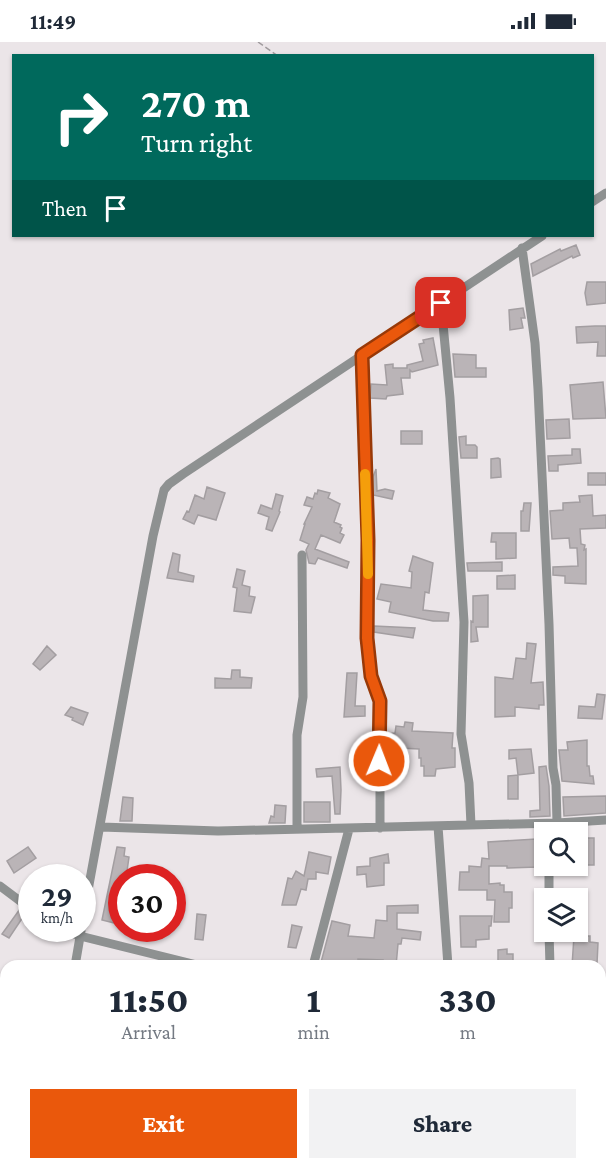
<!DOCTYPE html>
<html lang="en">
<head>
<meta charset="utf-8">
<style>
	:root { --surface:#fff; --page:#f2f2f3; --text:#1f2937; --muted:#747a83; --accent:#ea580c }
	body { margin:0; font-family:"Crimson Pro",serif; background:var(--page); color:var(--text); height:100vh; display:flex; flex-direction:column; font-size:22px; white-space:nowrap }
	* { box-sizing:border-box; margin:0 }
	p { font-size:20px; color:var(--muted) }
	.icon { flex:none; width:33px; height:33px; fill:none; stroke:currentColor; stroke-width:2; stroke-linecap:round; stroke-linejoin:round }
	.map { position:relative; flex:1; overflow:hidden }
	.drawer { position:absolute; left:0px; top:918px; width:606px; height:210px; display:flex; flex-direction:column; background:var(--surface); border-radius:18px 18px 0 0; box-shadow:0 2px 4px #0004 }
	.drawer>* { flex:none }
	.banner { position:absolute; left:12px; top:12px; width:582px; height:183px; border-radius:0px; box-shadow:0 2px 4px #0004; background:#00695c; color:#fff; overflow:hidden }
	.buttons { position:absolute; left:534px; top:780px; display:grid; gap:12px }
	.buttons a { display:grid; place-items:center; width:54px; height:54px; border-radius:0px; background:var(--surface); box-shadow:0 2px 4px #0004; font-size:30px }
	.speed { position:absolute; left:18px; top:822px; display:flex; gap:12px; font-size:30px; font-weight:700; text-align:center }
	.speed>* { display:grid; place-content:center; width:78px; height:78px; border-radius:50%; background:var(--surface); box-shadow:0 2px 4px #0004; line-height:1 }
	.speed small { font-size:15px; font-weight:400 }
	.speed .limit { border:9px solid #d22; background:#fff; color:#111 }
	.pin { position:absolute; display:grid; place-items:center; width:51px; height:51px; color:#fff; margin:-26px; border-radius:12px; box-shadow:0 3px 9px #0006 }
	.me { position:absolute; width:66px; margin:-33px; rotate:1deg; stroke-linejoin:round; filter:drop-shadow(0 0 4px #0008) }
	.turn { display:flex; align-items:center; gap:21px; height:126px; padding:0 30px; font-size:27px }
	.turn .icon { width:78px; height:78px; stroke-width:2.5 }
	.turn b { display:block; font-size:42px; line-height:51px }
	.then { display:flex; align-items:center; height:57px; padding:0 30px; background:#0003; gap:12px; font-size:22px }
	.eta { display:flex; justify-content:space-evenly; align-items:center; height:102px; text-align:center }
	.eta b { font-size:36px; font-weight:800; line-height:42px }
	.button { display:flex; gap:12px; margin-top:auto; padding:12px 30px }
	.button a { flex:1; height:69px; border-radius:0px; background:var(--accent); color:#fff; font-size:24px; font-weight:800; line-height:69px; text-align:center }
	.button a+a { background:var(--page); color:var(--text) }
	.status { display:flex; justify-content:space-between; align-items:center; height:42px; padding:0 30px; background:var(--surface); direction:ltr }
	.status svg { height:16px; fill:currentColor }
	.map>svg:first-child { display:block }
</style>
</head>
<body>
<div class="status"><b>11:49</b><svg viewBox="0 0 49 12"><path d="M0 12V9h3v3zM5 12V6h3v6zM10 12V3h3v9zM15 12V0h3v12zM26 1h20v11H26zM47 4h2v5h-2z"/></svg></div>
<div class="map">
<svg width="606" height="1128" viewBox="0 0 606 1128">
	<rect width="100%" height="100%" fill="#ebe5e8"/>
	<path fill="#bab4b7" stroke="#a39ea1" stroke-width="1.5" d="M576 203 580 213 573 216 572 214 533 234 531 222 560 207 561 209Z
		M587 240H606V261L587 263 585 251Z
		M523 266 525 276H521L523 286 510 288 509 268Z
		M595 284H606V314H597L598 300 577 301 576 285Z
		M433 296 438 323 412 330 410 328V336H401L403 352 387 354 386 357 370 356 371 342 387 343 385 323 393 322V326H407V323L423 319 419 302 424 301 423 298Z
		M453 312 476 313V326H486V335H455Z
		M603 340 606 376 573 377 570 343Z
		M569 377 570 396 547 397 546 378Z
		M401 389H422V402H401Z
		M466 394V403H475L477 405V416H461L459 395Z
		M572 407H580L581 421 558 423V429H549L548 414 572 413Z
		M498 416 500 417 501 435 491 436V417Z
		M376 427 377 449 385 447 394 449 392 457 373 453V435Z
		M588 431H606V443H588Z
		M207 445 225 451 216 478 198 473 194 482 183 477 187 469 189 470 195 453 204 457Z
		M318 448 330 451 328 456 340 462 334 480 341 483 340 485 342 486 340 491 344 493 340 501 321 493 315 507 349 520 347 526 318 516 315 522 309 521 306 508 309 502 300 498 305 482H304L312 465 304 463 307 455 313 457 315 451 317 452Z
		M276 452 283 454 279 469 280 470 272 489 266 487 269 475 258 471 261 463 272 467Z
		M592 453 593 474 606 473V486L580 487 581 502 585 503 584 508 586 507V542L565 541V534L553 533V525L578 524 577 506H570L569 496 552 497 550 469 563 468V461L580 460 579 454Z
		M524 461H531L529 489H521V469H523Z
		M492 491H516V516L496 517V500H491Z
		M173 511 180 513 178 530 194 534 193 540 167 536Z
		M413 514 433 521 429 551 425 550 423 568 449 571 448 579H433L389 570 391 560 377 557 381 542 411 546 412 530 409 529Z
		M502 520V529H468L467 521Z
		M237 527 245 529 242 543 250 545 249 554 255 555 251 571 234 569 237 546 233 545Z
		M515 533V547H497V534Z
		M488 553V585H476L478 599 471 600V579L473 580V554Z
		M374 584 415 586 413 596 374 590Z
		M527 601 536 602 531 641 543 640 544 663H539V667L515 665V674L495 675V635L513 637 516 616 526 617Z
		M47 604 56 613 40 628 33 622Z
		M232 628H240V635L252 636 251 646H215V636L231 637Z
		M347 631H357L355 664H365V674L344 675Z
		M597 652 605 653 602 677 578 676 579 664 595 665Z
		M71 665 88 671 83 683 72 678 73 676 65 673Z
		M405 680 413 681 412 689 453 691 452 706H455V725L436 727 435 734H424V724H421V716H419V707L399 706V703H394V699L387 700V692L395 691 396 684 404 685Z
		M587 698V724H589L590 734H593L594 742 562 739 559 708H568L567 700Z
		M531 707 534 731 518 733 516 716 509 717V708Z
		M546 724 549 744 550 774 530 775V769L540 768 539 725Z
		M340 725 341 748 340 772H335L332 734 317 735 316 727Z
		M518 733V757H508V734Z
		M606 754V771L564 774 563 755Z
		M123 755 133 756 132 779H120Z
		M304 760H330V780H304Z
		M275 763 286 764 285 781H269L271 774 274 775Z
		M578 796H594V823H578Z
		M536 797 537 825 507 826V824H489V842L500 841V843H504V850H512V866H509V880H494L495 858H487V848H459L460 830H469V824L481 825 482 816 489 817 488 800Z
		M28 805 36 816 14 831 7 819Z
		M117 805 125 806 124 814 129 815 126 836H122V883L102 878Z
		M309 810 331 815 328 832 316 830V837H308L306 848 301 847 296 863H282L288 836 292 837 296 829 304 834Z
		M388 812 389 821H384V843L367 845 366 832 357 833V825L370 824V816Z
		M418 863V871H397V887L421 890 420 898 402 896 401 902H398L396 924H382L383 918 358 917V924H320L332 879 350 883 348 894 374 896 376 878 387 879V864Z
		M20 867 25 872 9 896 2 892Z
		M197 872 206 873 203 898 195 897Z
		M460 874H492L491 884H489V897L476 898V905H461Z
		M292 883 302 885 296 906 288 905Z
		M574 894H590V900L598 901 597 922 572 924Z
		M507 907V912H513V924H500V919H498V908Z"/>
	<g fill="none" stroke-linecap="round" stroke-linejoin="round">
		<path stroke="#9f9a9d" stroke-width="1.5" stroke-dasharray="6 3" stroke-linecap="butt" d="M258 0 278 14"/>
		<path stroke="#8e9191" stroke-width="9" d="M592 160 606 151
			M522 206 535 301 538 347 549 582 553 726 556 743 557 781
			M441 261 450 356 464 580 461 692 469 741 471 783
			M362 313 368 498 367 596 371 635 380 659V786
			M438 784 448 924
			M101 785 218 789 557 781 606 778
			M297 787V693L303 655 302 513
			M549 824V856
			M0 844 32 868
			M82 881 153 494 164 448 169 442 183 432 542 194
			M60 886 80 894 201 924
			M549 890 550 924
			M75 924 81 889
			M313 924 349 787
			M600 1072 606 1075
			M202 1122 203 1128
			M477 1122V1128
			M53 1128 54 1122
			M391 1128 392 1122
			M560 1128V1122"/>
	</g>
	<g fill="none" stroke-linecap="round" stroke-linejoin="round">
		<defs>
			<path id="route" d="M379 719 380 659 371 634 367 596 368 498 362 313 441 261"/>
		</defs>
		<use href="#route" stroke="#983908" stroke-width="15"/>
		<use href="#route" stroke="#ea580c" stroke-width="10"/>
		<path stroke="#f59e0b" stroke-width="10" d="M365 432 368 532"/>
	</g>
</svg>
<div class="buttons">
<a><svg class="icon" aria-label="search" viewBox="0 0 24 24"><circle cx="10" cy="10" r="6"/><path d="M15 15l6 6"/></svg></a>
<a><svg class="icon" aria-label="layers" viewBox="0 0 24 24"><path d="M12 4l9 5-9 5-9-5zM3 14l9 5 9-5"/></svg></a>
</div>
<div class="speed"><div>29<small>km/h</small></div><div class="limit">30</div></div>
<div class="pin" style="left:441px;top:261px;background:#d93025"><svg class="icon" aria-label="arrive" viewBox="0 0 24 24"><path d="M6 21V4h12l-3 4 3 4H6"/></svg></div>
<svg class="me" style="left:379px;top:719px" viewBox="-20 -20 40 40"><circle r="17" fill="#ea580c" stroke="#fff" stroke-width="3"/><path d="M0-11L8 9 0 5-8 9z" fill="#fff"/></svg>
<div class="banner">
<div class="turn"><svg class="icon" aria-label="right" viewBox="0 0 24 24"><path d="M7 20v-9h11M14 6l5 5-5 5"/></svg><div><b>270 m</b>Turn right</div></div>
<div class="then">Then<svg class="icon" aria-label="arrive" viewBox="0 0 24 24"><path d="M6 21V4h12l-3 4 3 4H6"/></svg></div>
</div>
<section class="drawer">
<div class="eta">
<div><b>11:50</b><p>Arrival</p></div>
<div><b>1</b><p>min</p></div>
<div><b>330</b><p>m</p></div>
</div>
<div class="button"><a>Exit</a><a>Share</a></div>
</section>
</div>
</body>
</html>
